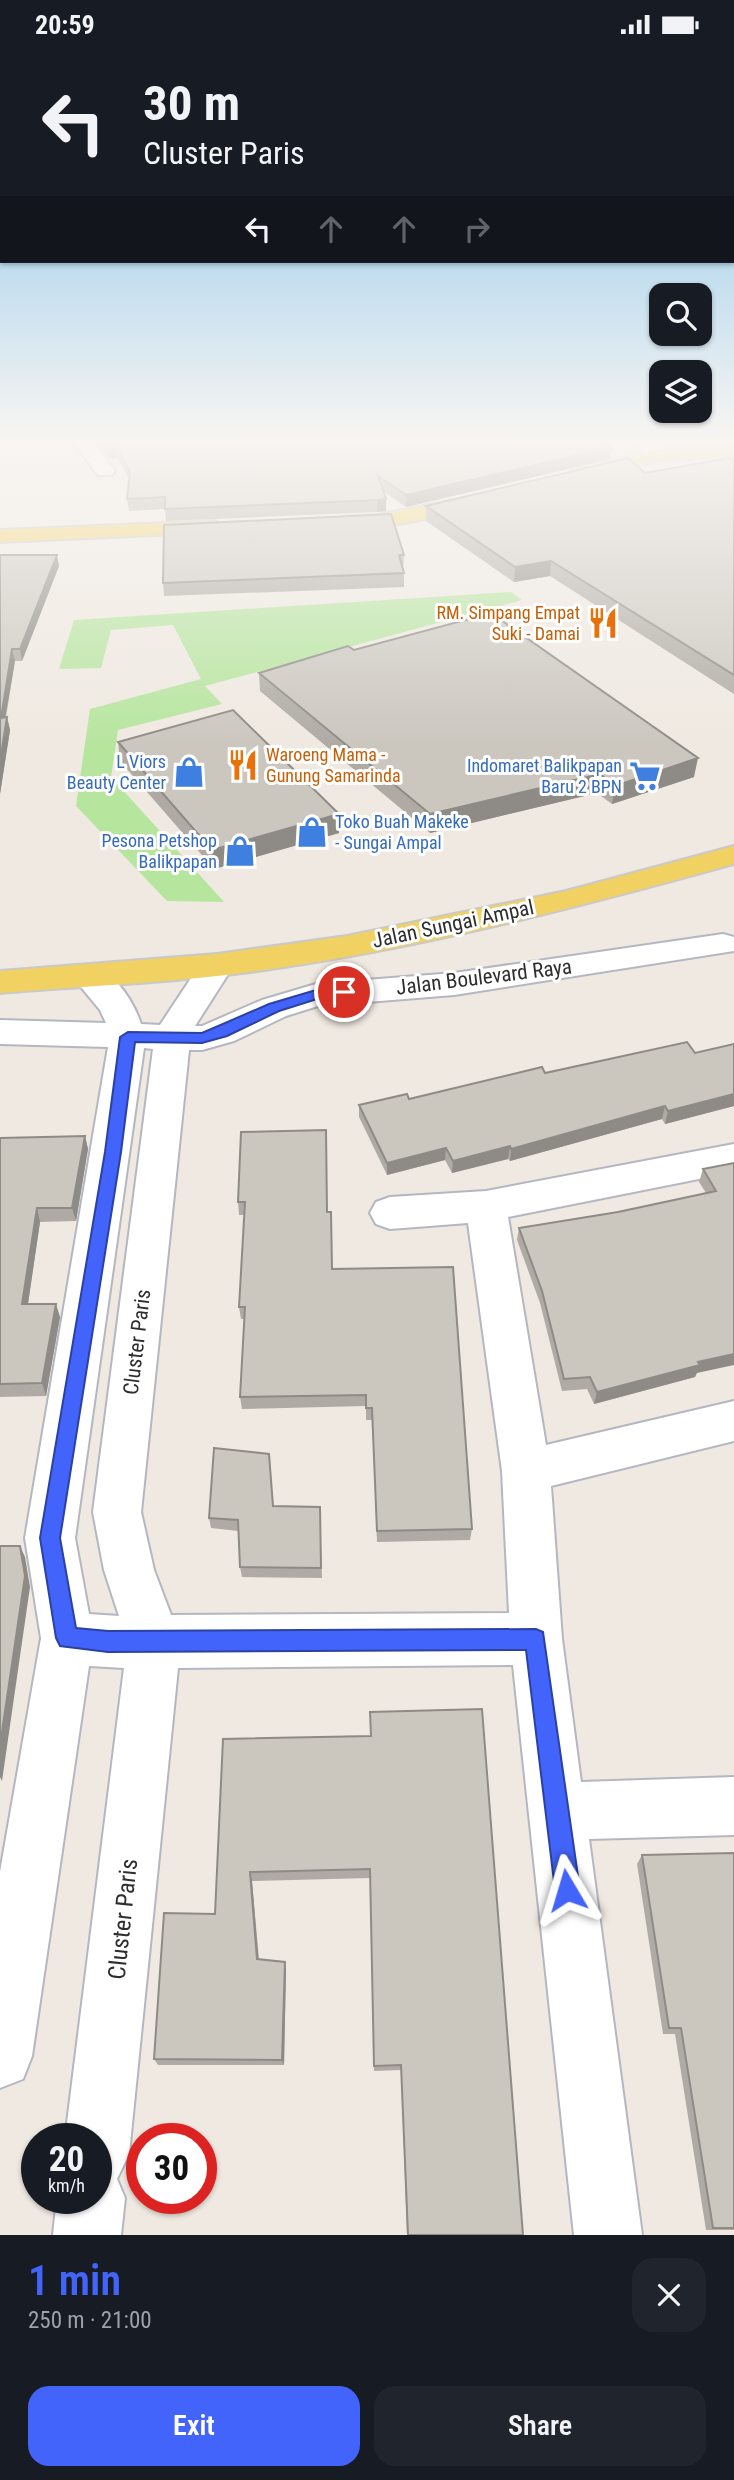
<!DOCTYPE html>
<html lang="en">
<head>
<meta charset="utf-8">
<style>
	:root { --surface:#171b24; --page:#20242c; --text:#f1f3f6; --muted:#9ea1a6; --accent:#4264fb }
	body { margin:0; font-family:"Roboto Condensed",sans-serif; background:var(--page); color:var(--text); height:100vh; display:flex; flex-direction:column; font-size:26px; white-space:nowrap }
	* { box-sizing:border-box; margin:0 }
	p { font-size:23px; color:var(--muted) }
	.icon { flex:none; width:38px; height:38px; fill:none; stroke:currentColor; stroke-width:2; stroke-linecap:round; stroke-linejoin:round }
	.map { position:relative; height:2186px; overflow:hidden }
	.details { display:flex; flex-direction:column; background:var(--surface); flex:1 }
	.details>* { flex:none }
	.guide { position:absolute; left:0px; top:0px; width:735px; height:214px; box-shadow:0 2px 5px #0004; background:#171b24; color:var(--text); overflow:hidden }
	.tools { position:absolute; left:649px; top:234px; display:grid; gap:14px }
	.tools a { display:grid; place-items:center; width:63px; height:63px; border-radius:14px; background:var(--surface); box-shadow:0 2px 5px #0004; font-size:35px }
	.speed { position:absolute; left:21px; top:2074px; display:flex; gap:14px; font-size:35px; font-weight:700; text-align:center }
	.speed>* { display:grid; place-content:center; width:91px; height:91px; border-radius:50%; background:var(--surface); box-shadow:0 2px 5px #0004; line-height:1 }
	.speed small { font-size:18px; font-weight:400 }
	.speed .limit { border:10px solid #d22; background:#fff; color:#111 }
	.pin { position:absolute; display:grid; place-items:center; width:60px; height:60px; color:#fff; margin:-30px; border:4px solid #fff; border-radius:50%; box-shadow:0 2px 7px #0007 }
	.me { position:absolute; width:77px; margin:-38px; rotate:353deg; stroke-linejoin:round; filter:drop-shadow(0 0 5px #0008) }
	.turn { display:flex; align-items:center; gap:24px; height:147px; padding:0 28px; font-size:32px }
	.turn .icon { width:91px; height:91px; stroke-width:2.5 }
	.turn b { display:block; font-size:49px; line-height:60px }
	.lanes { display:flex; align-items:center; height:66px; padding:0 28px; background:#0003; justify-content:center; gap:35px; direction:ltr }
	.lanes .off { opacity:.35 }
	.round { display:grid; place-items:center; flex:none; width:74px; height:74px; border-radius:21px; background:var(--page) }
	.summary { display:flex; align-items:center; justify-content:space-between; height:119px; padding:0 28px }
	h1 { font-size:42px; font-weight:600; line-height:52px; color:var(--accent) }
	.button { display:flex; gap:14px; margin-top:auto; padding:14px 28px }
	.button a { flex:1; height:80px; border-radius:21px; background:var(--accent); color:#fff; font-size:28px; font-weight:600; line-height:80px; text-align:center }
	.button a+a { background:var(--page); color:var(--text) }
	.status { display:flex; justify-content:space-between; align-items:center; height:49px; padding:0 35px; background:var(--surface); direction:ltr }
	.status svg { height:19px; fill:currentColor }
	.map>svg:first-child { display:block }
</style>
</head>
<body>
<div class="status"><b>20:59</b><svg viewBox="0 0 49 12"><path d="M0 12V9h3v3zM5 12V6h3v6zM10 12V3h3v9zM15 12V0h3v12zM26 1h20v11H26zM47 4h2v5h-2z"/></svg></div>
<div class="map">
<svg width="734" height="2186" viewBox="0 0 734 2186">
	<rect width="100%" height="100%" fill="#efe9e1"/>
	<path fill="#b6e59e" d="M511 543 522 551 205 637 222 655 118 681 111 728 224 853 167 852 76 757 90 660 201 630 173 576 111 581 101 619 59 620 74 571Z"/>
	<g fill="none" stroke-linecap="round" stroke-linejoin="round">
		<defs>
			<path id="minor" d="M72 391H91L115 422 112 426H98Z
				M630 391H652L669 406 666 410H652Z
				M723 885 734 888V902L454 946 318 957 286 967 234 992 202 1001H189L141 1463 154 1521 171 1566 509 1564 502 1422 468 1174 390 1180 376 1175 370 1164 376 1153 390 1148 486 1142 734 1095V1123L508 1168 546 1396 734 1352V1392L551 1437 562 1590 581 1733 734 1728V1786L589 1790 642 2186H574L513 1616 178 1619 129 2105 117 2130 125 2149 121 2186H53L57 2149H96V2090H65L124 1619 89 1617 32 2007 23 2030 0 2039V1823L41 1589 25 1489 108 998 0 995V971L106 974 100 961 71 926 76 918C107 910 132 948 141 975L160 976 205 908 217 905 229 908 234 916 195 977H202L262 951 316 935 454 924ZM144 999 153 1000 93 1463 104 1521 119 1567 89 1565 75 1489Z"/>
			<path id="major" d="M734 395V407L659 412 580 430 570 424 573 420 659 400Z
				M479 446 486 448 489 452 486 456C463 462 343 492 330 474L341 468 377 466Z
				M215 472 226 478 223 483 0 493V481Z
				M734 797V815C564 862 392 907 217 927 145 935 72 938 0 944V922L217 905 347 887 566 842Z"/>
		</defs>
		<use href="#minor" stroke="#b4b7c1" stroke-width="4"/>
		<use href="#major" stroke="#c9c9c9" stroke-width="4"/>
		<use href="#minor" fill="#fff" fill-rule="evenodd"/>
		<use href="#major" fill="#f2d163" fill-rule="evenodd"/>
	</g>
	<path fill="#afaba4" d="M95 391H603L612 398 610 410 406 458 383 442 386 450V462L377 463 166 472 165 460 129 462 127 450 129 430 117 409 109 410Z
		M734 412V645L550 527 514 533 426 472V457L645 424Z
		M0 506 59 517 22 612H15L6 668H7L10 681 0 745Z
		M404 506 403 520 404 524V538L164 547 163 534Z
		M354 601 694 728 612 755 597 744 430 784 260 642 259 624Z
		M118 693 339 765V784L214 820 120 712Z
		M734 995V1057L665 1075 662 1070 510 1112 508 1110 452 1124 445 1111 387 1126 359 1068V1056L409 1050 545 1024 695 1004Z
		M241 1083 327 1163 332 1220 472 1480 470 1491 377 1493 372 1371H366V1357L242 1360 240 1348 244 1270H241L239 1258 244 1166H239L238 1153Z
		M85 1087 88 1100 76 1172 40 1173 28 1255 60 1268 46 1347 0 1348V1089Z
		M734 1114 695 1328 594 1355 587 1340 562 1342 540 1254 517 1191 519 1179 618 1163 706 1144 699 1133 703 1120Z
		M273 1457 320 1458 322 1529 242 1528 240 1518 238 1482 211 1479 209 1469Z
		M371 1687 523 2186H407L401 2021 374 2022 370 1829 252 1832 259 1910 286 1920 284 2016H158L154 2010 215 1865 223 1690Z
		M734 1804V2181H706L675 1985H663L637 1815 642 1806Z"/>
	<path fill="#8e8b86" d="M116 398 117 409 109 410 108 399Z
		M612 398 610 410 406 458V446Z
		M386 450V462L377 463V451Z
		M57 506 59 517 22 612 20 600Z
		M551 512 550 527 514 533 515 518Z
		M12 600 15 612 3 681 1 669Z
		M7 668 10 681 0 745V713Z
		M698 709 694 728 612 755 615 737Z
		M600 725 597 744 430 784V765Z
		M339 765V784L214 820 212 801Z
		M734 1045V1057L665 1075 668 1062Z
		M665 1057 662 1070 510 1112 511 1100Z
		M85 1087 88 1100 76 1172 72 1159Z
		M510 1097 508 1110 452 1124 453 1112Z
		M446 1099 445 1111 387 1126V1114Z
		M37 1159 40 1173 26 1268 22 1255Z
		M56 1255 60 1268 46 1347 42 1334Z
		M734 1305V1316L697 1324 695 1328 594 1355 597 1343 698 1313Z
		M20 1497 25 1508 30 1538 2 1732 0 1728V1696Z
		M250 1823 252 1832 259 1917 257 1910Z
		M285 1913 286 1920 284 2016 282 2011Z"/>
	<path fill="#cbc7bf" stroke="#8e8b86" stroke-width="2" d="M102 391H603L612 398 406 446 378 427 386 450 377 451 165 460V448L127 450 130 423 116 398 108 399Z
		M628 409 645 424 729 409 734 412V626L551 512 515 518 426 457Z
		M391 465 404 506H399L404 524 163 534 164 476Z
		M0 506H57L20 600H12L1 669 7 668 0 713Z
		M491 564 698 709 615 737 600 725 430 765 259 624 348 597 354 601Z
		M233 661 339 765 212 801 118 693Z
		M687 993 695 1004 734 995V1045L668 1062 665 1057 511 1100 510 1097 453 1112 446 1099 387 1114 359 1056 407 1045 409 1050 542 1018 545 1024Z
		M326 1081 327 1163H331L332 1220 453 1218 472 1480 377 1482 372 1359H366V1346L240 1348 245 1258H239L245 1153H238L241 1083Z
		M85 1087 72 1159H37L22 1255H56L42 1334 0 1335V1089Z
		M734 1114V1305L698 1313 700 1316 597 1343 590 1328 564 1330 542 1242 519 1179 618 1163 716 1142 703 1120Z
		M214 1399 269 1405 273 1457 320 1458 321 1519 240 1518 238 1471 209 1469Z
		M0 1497H20L25 1527 0 1696Z
		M482 1660 523 2186H408L401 2016 374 2017 370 1820 250 1823 257 1910 285 1913 282 2011 154 2010 164 1864 215 1865 223 1690 371 1687 370 1663Z
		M734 1804V2179H713L681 1979H669L642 1806Z"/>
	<linearGradient id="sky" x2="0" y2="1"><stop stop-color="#7abfeb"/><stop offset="0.56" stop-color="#f8f5f2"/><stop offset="1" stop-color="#f8f5f2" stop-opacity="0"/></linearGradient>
	<rect width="734" height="697" fill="url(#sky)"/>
	<path fill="#4264fb" stroke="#2b41a3" stroke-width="2" d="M344 939 351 943 349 947 317 950 279 962 227 987 202 994 135 993 121 1103 60 1489 76 1579 108 1582 536 1580 543 1583 580 1841 576 1850 567 1853 559 1850 555 1841 526 1601 108 1603 60 1597 56 1589 40 1489 105 1103 120 988 128 983 202 984 269 955 316 941Z"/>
	<defs>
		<symbol id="restaurant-bare" viewBox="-9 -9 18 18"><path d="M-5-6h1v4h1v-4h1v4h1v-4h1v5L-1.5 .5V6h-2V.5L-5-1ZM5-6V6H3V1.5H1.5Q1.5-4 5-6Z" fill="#e8710a" stroke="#fff" stroke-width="2.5" paint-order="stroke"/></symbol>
		<symbol id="shop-bare" viewBox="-9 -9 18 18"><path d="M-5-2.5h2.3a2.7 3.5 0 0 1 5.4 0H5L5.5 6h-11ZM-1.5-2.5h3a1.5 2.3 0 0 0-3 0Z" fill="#3f7fe0" stroke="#fff" stroke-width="2.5" paint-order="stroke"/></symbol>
		<symbol id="supermarket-bare" viewBox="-9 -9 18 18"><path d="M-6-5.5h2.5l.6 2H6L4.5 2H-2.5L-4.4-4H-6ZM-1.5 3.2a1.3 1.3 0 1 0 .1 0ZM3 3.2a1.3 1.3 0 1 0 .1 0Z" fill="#3f7fe0" stroke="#fff" stroke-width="2.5" paint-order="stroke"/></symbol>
	</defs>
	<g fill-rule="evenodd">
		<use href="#restaurant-bare" x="581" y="552" width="44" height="44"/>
		<use href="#restaurant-bare" x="221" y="694" width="44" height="44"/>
		<use href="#shop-bare" x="167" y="701" width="44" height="44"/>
		<use href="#supermarket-bare" x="623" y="705" width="44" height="44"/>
		<use href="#shop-bare" x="290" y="761" width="44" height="44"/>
		<use href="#shop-bare" x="218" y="780" width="44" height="44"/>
	</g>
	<g text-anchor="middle" stroke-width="6" stroke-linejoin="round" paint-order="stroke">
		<g font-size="18" fill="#c56008" stroke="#fff" text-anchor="end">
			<text x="580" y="570">RM. Simpang Empat<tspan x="580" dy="21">Suki - Damai</tspan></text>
			<text x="266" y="712" text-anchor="start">Waroeng Mama -<tspan x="266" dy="21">Gunung Samarinda</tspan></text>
		</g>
		<g font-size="18" fill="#366cbe" stroke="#fff" text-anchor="end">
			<text x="166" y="719">L Viors<tspan x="166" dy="21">Beauty Center</tspan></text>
			<text x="622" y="723">Indomaret Balikpapan<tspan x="622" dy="21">Baru 2 BPN</tspan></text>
			<text x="335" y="779" text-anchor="start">Toko Buah Makeke<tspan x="335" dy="21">- Sungai Ampal</tspan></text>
			<text x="217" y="798">Pesona Petshop<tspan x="217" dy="21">Balikpapan</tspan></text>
		</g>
		<g font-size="21" fill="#2e2e2e" stroke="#fff">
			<text transform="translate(453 875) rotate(-12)" y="7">Jalan Sungai Ampal</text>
			<text transform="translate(484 928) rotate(-7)" y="7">Jalan Boulevard Raya</text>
			<text transform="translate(137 1293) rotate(-83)" y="7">Cluster Paris</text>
		</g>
		<g font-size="24" fill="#2e2e2e" stroke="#fff">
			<text transform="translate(123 1870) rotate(-84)" y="8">Cluster Paris</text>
		</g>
	</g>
</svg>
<div class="tools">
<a><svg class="icon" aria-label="search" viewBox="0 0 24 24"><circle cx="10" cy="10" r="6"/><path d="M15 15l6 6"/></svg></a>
<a><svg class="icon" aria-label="layers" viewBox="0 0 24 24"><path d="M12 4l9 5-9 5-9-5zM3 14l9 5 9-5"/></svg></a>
</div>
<div class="speed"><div>20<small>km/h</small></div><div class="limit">30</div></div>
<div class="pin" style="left:344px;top:943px;background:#d93025"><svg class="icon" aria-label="arrive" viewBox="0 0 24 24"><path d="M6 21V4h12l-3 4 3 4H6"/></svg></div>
<svg class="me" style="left:567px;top:1841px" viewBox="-20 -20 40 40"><path d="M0-17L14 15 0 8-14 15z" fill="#4264fb" stroke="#fff" stroke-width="4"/></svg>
<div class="guide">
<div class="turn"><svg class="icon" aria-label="left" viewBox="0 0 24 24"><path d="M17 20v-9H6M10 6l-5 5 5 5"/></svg><div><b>30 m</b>Cluster Paris</div></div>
<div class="lanes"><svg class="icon" aria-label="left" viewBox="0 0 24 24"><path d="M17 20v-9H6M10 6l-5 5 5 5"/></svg><svg class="icon off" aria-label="ahead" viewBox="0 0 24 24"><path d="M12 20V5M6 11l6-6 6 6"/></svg><svg class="icon off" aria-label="ahead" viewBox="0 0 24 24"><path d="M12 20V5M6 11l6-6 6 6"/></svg><svg class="icon off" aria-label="right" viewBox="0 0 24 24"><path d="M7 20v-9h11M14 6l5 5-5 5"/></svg></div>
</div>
</div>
<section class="details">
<div class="summary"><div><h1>1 min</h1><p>250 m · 21:00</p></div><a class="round"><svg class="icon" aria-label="close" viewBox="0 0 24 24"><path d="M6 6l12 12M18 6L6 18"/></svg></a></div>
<div class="button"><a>Exit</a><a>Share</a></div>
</section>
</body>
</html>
